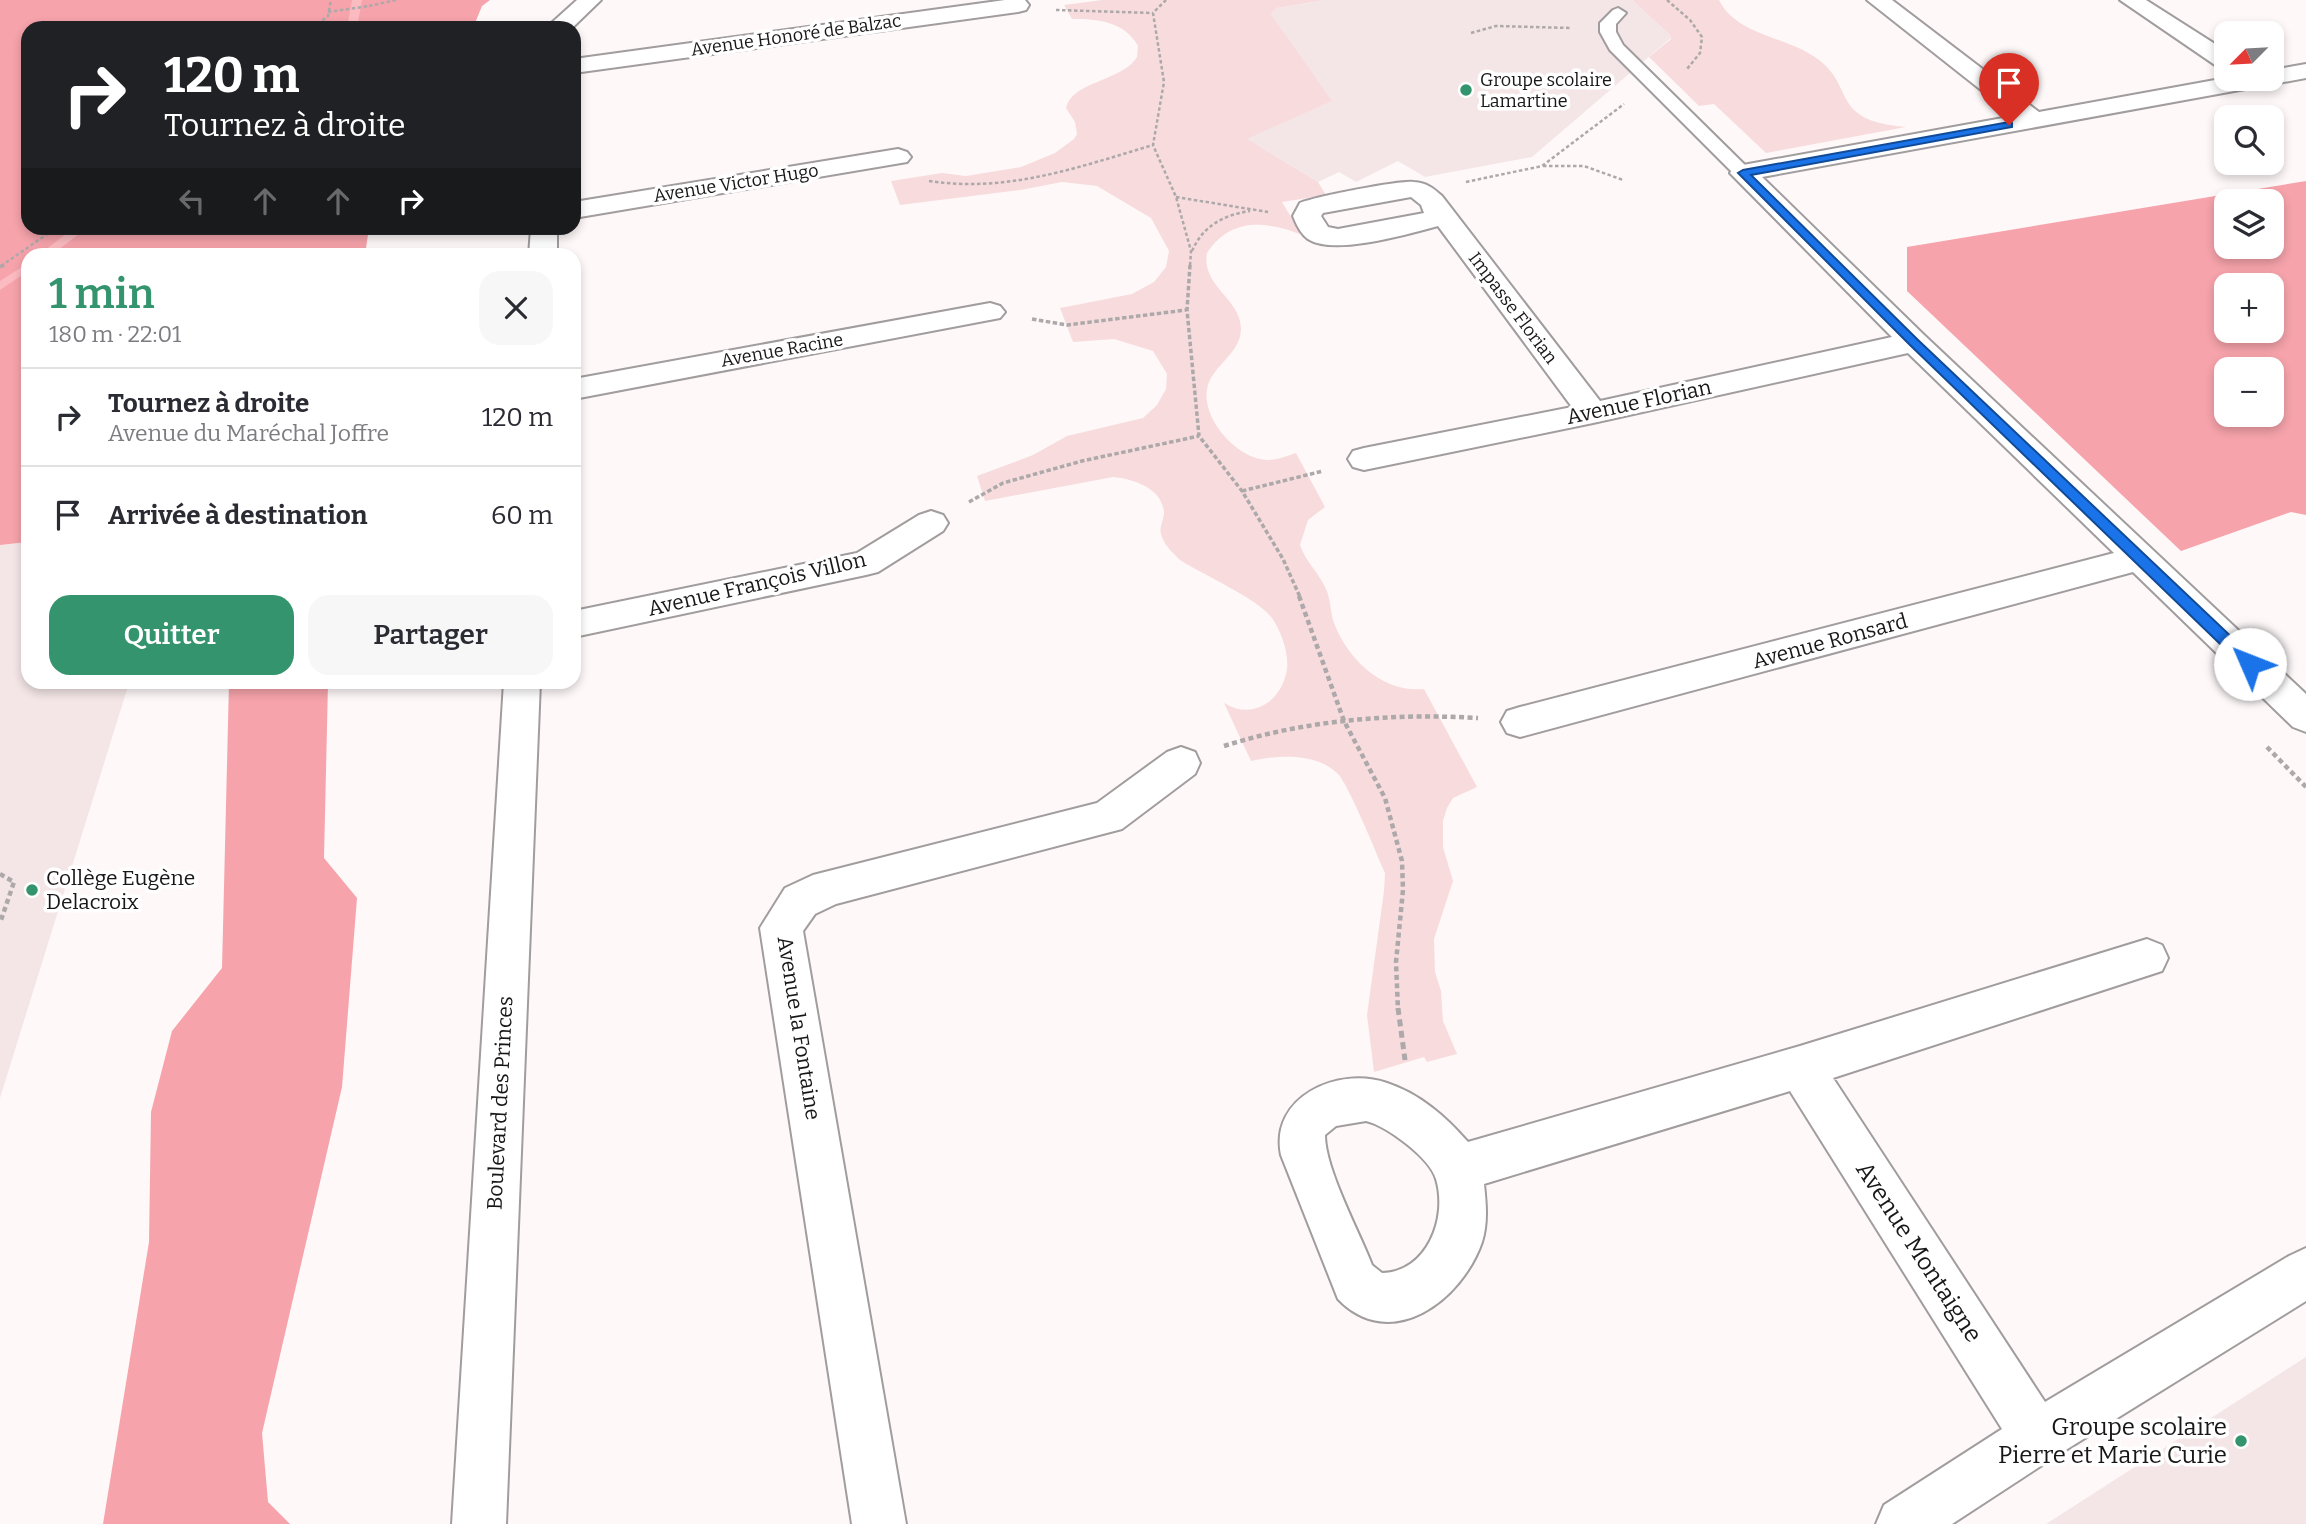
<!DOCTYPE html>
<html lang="fr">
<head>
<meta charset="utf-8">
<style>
	:root { --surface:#fff; --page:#f7f7f7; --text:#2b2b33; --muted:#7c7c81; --line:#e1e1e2; --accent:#33946e }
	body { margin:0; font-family:Bitter,serif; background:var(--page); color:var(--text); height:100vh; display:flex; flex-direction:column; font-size:26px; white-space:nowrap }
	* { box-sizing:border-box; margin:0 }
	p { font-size:23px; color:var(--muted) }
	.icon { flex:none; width:38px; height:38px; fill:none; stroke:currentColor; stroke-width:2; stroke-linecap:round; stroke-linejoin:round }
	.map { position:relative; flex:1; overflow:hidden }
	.panel { position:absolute; left:21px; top:248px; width:560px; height:441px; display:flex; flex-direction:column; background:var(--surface); border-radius:21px; box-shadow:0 4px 10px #0003 }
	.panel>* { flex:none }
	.guide { position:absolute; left:21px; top:21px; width:560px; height:214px; border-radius:21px; box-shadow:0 4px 10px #0003; background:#202124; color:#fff; overflow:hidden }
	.needle { width:46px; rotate:246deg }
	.tools { position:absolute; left:2214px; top:21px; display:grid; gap:14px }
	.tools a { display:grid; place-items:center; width:70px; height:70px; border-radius:14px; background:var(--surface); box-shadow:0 4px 10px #0003; font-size:35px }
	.pin { position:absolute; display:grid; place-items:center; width:60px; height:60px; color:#fff; margin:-72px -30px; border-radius:50% 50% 50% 0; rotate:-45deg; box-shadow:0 0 7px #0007 }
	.pin .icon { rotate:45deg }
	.me { position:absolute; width:77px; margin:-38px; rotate:314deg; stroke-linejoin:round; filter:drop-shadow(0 0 5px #0008) }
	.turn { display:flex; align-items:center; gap:24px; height:147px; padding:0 28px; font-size:32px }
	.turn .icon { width:91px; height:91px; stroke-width:2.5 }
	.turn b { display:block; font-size:49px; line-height:60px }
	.lanes { display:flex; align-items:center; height:66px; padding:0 28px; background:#0003; justify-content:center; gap:35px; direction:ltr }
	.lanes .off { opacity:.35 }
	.round { display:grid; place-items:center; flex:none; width:74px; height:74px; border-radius:21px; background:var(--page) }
	.headline { display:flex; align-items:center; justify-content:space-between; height:119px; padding:0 28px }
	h1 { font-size:42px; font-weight:600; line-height:52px; color:var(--accent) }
	.button { display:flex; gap:14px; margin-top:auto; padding:14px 28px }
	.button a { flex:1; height:80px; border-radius:21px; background:var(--accent); color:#fff; font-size:28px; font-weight:600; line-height:80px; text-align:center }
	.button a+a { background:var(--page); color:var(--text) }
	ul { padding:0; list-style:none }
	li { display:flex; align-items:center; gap:21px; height:98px; padding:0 28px; border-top:2px solid var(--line) }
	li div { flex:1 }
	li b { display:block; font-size:26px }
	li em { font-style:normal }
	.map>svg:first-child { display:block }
</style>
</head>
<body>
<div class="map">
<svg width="2306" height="1524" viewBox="0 0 2306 1524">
	<rect width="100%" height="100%" fill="#fef8f9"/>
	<path fill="#f4e6e7" d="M1325 0H1632L1672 37 1532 157 1425 177 1398 161 1356 182 1339 172 1318 182 1246 139 1331 101 1271 14 1277 8Z
		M28 542V682L129 683 0 1098V545Z
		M2306 1357V1524H2046Z"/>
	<path fill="#f8dcdd" d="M1102 0H1325L1277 8 1271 14 1332 101 1247 139 1318 182 1326 195 1282 202 1302 235C1267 221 1231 217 1207 253 1201 286 1240 298 1241 328 1241 352 1218 362 1209 382 1197 412 1231 453 1260 459 1273 462 1284 457 1296 453L1325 507 1308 520 1300 545C1306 562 1318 572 1325 587 1331 598 1330 612 1334 623 1348 660 1383 693 1424 689L1477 787 1453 798 1447 808 1443 821V847L1453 881 1434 939 1435 972 1441 991 1443 1021 1457 1054 1427 1062 1424 1057 1374 1072 1367 1015 1384 891 1385 873 1380 862C1374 846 1347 783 1338 774 1316 752 1279 755 1251 761L1224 703C1253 721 1282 701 1287 669 1289 653 1281 631 1272 618 1257 598 1203 575 1180 560 1172 552 1164 545 1161 534 1159 526 1164 520 1164 512 1162 488 1133 479 1113 477L985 501 977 476 1033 455 1067 436 1143 418 1157 405 1166 389 1167 374 1153 351 1114 339 1073 342 1060 308 1132 294 1154 282 1166 267 1169 251 1151 218 1097 186 1062 182 1021 190 900 205 891 181 942 173 966 176 1021 167 1055 153 1074 139 1077 134 1075 122 1066 108C1072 81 1123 81 1137 57L1138 46C1124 21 1098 19 1072 19L1064 5Z
		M1632 0H1719C1736 34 1781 36 1810 54 1860 83 1824 120 1906 127L1766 153 1714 104 1699 106 1649 57 1671 39V36Z"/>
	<path fill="#f6a3ab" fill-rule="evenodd" d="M0 0H490L482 6 473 28H28V228H369L365 255 28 256V542L0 545Z
		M2306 181V515L2291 512 2181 551 1907 291V247ZM2226 201H2272V247H2226ZM2226 285H2272V331H2226ZM2226 369H2272V415H2226Z
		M229 683H328L324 858 357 898 342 1087 262 1433 268 1502 290 1524H103L149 1242 151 1112 172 1031 222 968Z"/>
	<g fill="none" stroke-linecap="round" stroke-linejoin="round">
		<path fill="#fcbbc1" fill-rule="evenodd" d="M352 0H362L357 28H347Z
			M74 228H87L50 256H37Z
			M28 263V271L0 290V281Z"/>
		<defs>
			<path id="service" d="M1618 8 1626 13 1616 24V32L1623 45 1749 169 1752 173 1749 177H1737L1610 50 1600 32V23L1613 10Z"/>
			<path id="minor" d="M577 0H601L572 28H546Z
				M1005 0H1025L1029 5 1026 10 1018 12 574 73V59Z
				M1867 0H1892L2039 112 2226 78 2272 79V70L2306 64V78L1762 177 1924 335 2306 694V732L2293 727 2133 572 1520 737 1507 733 1501 722 1507 711 1520 707 2114 553 1908 353 1593 423 1364 470 1353 467 1348 459 1353 451 1364 448 1572 407 1438 226C1408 234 1334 256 1308 239 1301 234 1296 224 1293 216L1300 203C1314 197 1400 180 1414 182 1427 183 1433 188 1442 196L1600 401 1892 337 1730 173 1734 167 1743 165 2014 116ZM1411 197 1421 205 1424 213 1338 229 1328 227 1321 216 1323 213Z
				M2120 0H2146L2226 51V69L2218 67Z
				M898 149 907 152 911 157 907 162 574 218V202Z
				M531 228H557V256H529Z
				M990 303 1000 306 1005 312 1000 318 574 399V379Z
				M931 511 943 515 948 523 943 531 878 572 866 575 574 637V611L857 553 919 515Z
				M504 682H540L506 1524H452Z
				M1181 747 1195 752 1200 763 1195 774 1122 829 836 904 815 914 803 931 906 1524H852L760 928 785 888 813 875 1097 803 1167 752Z
				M2147 939 2162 945 2168 958 2162 971 1833 1078 2045 1402 2289 1256 2306 1248V1301L2056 1456 1952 1524H1876L1884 1505 2002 1429 1790 1091 1484 1184C1486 1203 1488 1223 1482 1242 1462 1300 1391 1354 1338 1299L1281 1155C1269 1097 1338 1066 1387 1083 1420 1094 1445 1116 1468 1142L1800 1046ZM1366 1121C1387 1126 1430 1158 1436 1179 1448 1218 1427 1272 1382 1273L1372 1265C1359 1231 1325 1169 1325 1135L1336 1126Z"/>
		</defs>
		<use href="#service" stroke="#a19c9d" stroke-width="4"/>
		<use href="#minor" stroke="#a19c9d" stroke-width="4"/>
		<path stroke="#ada8a9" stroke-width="2.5" stroke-dasharray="3.5 2.5" stroke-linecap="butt" d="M1166 0 1153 13 1164 82 1153 145 1176 197 1191 251 1190 266
			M1667 0 1690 20 1702 37 1700 53 1687 69
			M369 6 396 0
			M1056 10 1153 13
			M313 28 328 16 331 0
			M1471 33 1496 26 1571 28
			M1543 166H1584L1623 180
			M929 181C1008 193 1079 167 1153 145
			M1466 182 1542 166 1624 104
			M1176 197 1268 212
			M1192 251C1203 226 1223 215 1250 211
			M1 266 56 228"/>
		<path stroke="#ada8a9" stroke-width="3.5" stroke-dasharray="4.5 2.5" stroke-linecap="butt" d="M1190 265 1187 310 1199 436 1242 491 1283 559 1300 597
			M0 267 4 265
			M1032 319 1067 325 1186 310
			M1242 491 1323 471
			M969 502 1003 483 1082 461 1199 436"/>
		<path stroke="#ada8a9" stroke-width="4.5" stroke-dasharray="5 3.5" stroke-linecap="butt" d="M1299 596 1344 721 1385 798 1402 861 1403 890 1396 962 1398 1010
			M1224 746C1306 720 1392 713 1478 718
			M2267 747 2306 787
			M0 874 14 882 0 923"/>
		<path stroke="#ada8a9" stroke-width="5" stroke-dasharray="7 4.5" stroke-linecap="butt" d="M1398 1008 1405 1060"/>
		<use href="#service" fill="#fff" fill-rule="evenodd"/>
		<use href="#minor" fill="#fff" fill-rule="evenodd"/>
		<path stroke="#ada8a9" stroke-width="2.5" stroke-dasharray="3.5 2.5" stroke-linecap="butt" d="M328 12 369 6"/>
	</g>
	<path fill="#1a73e8" stroke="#114b97" stroke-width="2" d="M2009 122 2012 123V127L1751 175 1918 340 2256 660 2258 664 2256 668H2245L1910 345 1738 173 1743 170Z"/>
	<g fill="#33946e" stroke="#fff" stroke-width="2.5">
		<circle cx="1466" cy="90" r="7"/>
		<circle cx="32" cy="890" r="7"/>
		<circle cx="2241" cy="1441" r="7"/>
	</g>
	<g text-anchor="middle" stroke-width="7" stroke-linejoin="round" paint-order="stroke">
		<g font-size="18" fill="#181616" stroke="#fff">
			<text transform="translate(796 35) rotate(-8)" y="6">Avenue Honoré de Balzac</text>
			<text transform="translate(736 183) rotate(-9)" y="6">Avenue Victor Hugo</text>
			<text transform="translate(1513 308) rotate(53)" y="6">Impasse Florian</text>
			<text transform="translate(782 350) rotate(-10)" y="6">Avenue Racine</text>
		</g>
		<g font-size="18" fill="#181616" stroke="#fff" text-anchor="start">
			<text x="1480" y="86">Groupe scolaire<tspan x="1480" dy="21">Lamartine</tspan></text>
		</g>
		<g font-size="21" fill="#181616" stroke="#fff">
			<text transform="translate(1639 402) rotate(-12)" y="7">Avenue Florian</text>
			<text transform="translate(757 584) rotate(-13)" y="7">Avenue François Villon</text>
			<text transform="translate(1830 641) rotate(-15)" y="7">Avenue Ronsard</text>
			<text transform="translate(799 1028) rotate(81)" y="7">Avenue la Fontaine</text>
			<text transform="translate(500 1103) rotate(-87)" y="7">Boulevard des Princes</text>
		</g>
		<g font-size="21" fill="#181616" stroke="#fff" text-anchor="start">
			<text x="46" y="885">Collège Eugène<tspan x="46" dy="24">Delacroix</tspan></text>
		</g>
		<g font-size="24" fill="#181616" stroke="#fff">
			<text transform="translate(1919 1252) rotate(57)" y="8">Avenue Montaigne</text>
		</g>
		<g font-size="24" fill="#181616" stroke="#fff" text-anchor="end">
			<text x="2227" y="1435">Groupe scolaire<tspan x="2227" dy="28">Pierre et Marie Curie</tspan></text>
		</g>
	</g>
</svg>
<div class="tools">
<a><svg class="needle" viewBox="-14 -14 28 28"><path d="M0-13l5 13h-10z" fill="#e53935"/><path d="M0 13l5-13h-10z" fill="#7c7c81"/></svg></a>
<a><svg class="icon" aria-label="search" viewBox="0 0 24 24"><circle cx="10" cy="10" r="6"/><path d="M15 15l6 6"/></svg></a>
<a><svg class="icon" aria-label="layers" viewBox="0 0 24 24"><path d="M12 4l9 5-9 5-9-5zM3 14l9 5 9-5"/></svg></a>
<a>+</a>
<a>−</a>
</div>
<div class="pin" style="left:2009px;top:125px;background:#d93025"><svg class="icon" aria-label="arrive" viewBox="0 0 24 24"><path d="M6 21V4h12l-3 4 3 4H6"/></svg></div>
<svg class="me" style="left:2250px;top:664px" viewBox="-20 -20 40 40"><circle r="19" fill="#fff"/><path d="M0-13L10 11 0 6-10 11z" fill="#1a73e8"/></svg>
<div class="guide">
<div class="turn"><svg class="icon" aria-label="right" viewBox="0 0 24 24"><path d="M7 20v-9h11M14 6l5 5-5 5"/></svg><div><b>120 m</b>Tournez à droite</div></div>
<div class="lanes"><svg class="icon off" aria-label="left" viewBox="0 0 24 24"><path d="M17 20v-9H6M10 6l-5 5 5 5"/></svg><svg class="icon off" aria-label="ahead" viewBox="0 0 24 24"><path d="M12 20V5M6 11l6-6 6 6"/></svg><svg class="icon off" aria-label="ahead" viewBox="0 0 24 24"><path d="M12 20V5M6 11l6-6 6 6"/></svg><svg class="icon" aria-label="right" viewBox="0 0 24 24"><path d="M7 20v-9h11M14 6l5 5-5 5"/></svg></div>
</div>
<section class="panel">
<div class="headline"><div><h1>1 min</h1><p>180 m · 22:01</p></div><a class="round"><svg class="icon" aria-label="close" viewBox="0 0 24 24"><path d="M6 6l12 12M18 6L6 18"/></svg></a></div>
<ul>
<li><svg class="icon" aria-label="right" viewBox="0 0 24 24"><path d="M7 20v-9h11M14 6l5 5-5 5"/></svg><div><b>Tournez à droite</b><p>Avenue du Maréchal Joffre</p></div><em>120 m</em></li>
<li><svg class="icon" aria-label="arrive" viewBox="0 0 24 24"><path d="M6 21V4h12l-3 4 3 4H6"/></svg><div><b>Arrivée à destination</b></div><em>60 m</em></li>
</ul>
<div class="button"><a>Quitter</a><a>Partager</a></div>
</section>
</div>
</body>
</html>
